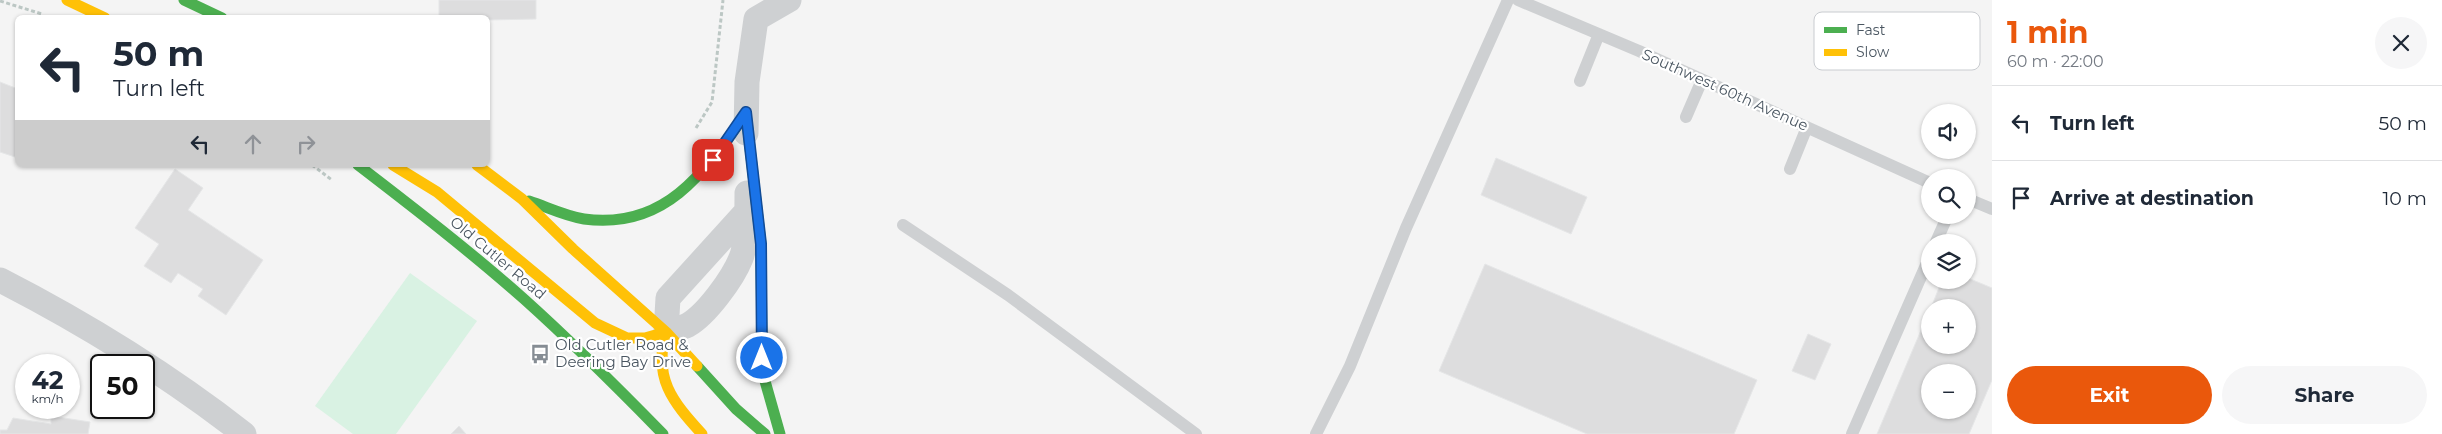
<!DOCTYPE html>
<html lang="en">
<head>
<meta charset="utf-8">
<style>
	:root { --surface:#fff; --page:#f6f6f7; --text:#1f2937; --muted:#747a83; --line:#e0e1e3; --accent:#ea580c }
	body { margin:0; font-family:Montserrat,sans-serif; background:var(--page); color:var(--text); height:100vh; display:flex; flex-direction:column; font-size:19px; white-space:nowrap }
	* { box-sizing:border-box; margin:0 }
	p { font-size:16px; color:var(--muted) }
	.icon { flex:none; width:28px; height:28px; fill:none; stroke:currentColor; stroke-width:2; stroke-linecap:round; stroke-linejoin:round }
	.map { position:relative; flex:1; overflow:hidden }
	.sheet { display:flex; flex-direction:column; background:var(--surface); width:450px }
	.sheet>* { flex:none }
	.banner { position:absolute; left:15px; top:15px; width:475px; height:152px; border-radius:8px; box-shadow:0 1px 4px #0004; background:#fff; color:var(--text); overflow:hidden }
	.tools { position:absolute; left:1921px; top:104px; display:grid; gap:10px }
	.tools a { display:grid; place-items:center; width:55px; height:55px; border-radius:50%; background:var(--surface); box-shadow:0 1px 4px #0004; font-size:25px }
	.speed { position:absolute; left:15px; top:354px; display:flex; gap:10px; font-size:25px; font-weight:700; text-align:center }
	.speed>* { display:grid; place-content:center; width:65px; height:65px; border-radius:50%; background:var(--surface); box-shadow:0 1px 4px #0004; line-height:1 }
	.speed small { font-size:12px; font-weight:400 }
	.speed .limit { border:2px solid #111; border-radius:8px; background:#fff; color:#111 }
	.pin { position:absolute; display:grid; place-items:center; width:42px; height:42px; color:#fff; margin:-21px; border-radius:10px; box-shadow:0 2px 8px #0006 }
	.me { position:absolute; width:55px; margin:-28px; rotate:0deg; stroke-linejoin:round; filter:drop-shadow(0 0 4px #0008) }
	.turn { display:flex; align-items:center; gap:18px; height:105px; padding:0 15px; font-size:22px }
	.turn .icon { width:65px; height:65px; stroke-width:2.5 }
	.turn b { display:block; font-size:35px; line-height:42px }
	.lanes { display:flex; align-items:center; height:48px; padding:0 15px; background:#0003; justify-content:center; gap:25px; direction:ltr }
	.lanes .off { opacity:.35 }
	.round { display:grid; place-items:center; flex:none; width:52px; height:52px; border-radius:26px; background:var(--page) }
	.headline { display:flex; align-items:center; justify-content:space-between; height:85px; padding:0 15px }
	h1 { font-size:30px; font-weight:700; line-height:38px; color:var(--accent) }
	.cta { display:flex; gap:10px; margin-top:auto; padding:10px 15px }
	.cta a { flex:1; height:58px; border-radius:30px; background:var(--accent); color:#fff; font-size:20px; font-weight:700; line-height:58px; text-align:center }
	.cta a+a { background:var(--page); color:var(--text) }
	ul { padding:0; list-style:none }
	li { display:flex; align-items:center; gap:15px; height:75px; padding:0 15px; border-top:1px solid var(--line) }
	li div { flex:1 }
	li b { display:block; font-size:19px }
	li em { font-style:normal }
	main { display:flex; flex:1; min-height:0 }
	.map>svg:first-child { display:block }
</style>
</head>
<body>
<main>
<div class="map">
<svg width="1992" height="434" viewBox="0 0 1992 434">
	<rect width="100%" height="100%" fill="#f4f4f4"/>
	<path fill="#d9f2e3" d="M410 273 477 321 396 434H353L315 406Z"/>
	<path fill="#ddddde" stroke="#e5e6e7" fill-rule="evenodd" d="M439 0H536V19L488 20V18H439Z
		M0 82 18 89V158L0 152Z
		M1496 158 1587 197 1571 234 1481 195Z
		M175 169 203 188 188 210 263 260 226 315 198 296 203 289 178 273 171 283 144 266 159 244 135 228Z
		M1485 264 1757 380 1734 434H1587L1439 371Z
		M1968 278 1992 288V380L1969 434H1877L1930 309V345H1968V308H1931L1942 280H1968ZM1930 372H1968V410H1930Z
		M1808 334 1831 344 1815 380 1792 371Z
		M51 416 90 422 88 434H0V430H7L13 418 51 424Z
		M459 426 466 434H451Z"/>
	<g fill="none" stroke-linecap="round" stroke-linejoin="round">
		<path stroke="#bcc7c4" stroke-width="3" stroke-dasharray="4 2.5" stroke-linecap="butt" d="M0 1 42 14
			M696 128 712 102 723 0
			M312 165 332 180"/>
		<path stroke="#ced0d2" stroke-width="12" d="M1518 0 1639 51 1930 183
			M1580 81 1599 34
			M1686 117 1702 80
			M1790 169 1807 127
			M1968 199 1992 209
			M903 225 1008 295 1196 434
			M1936 242 1948 215
			M1316 434 1350 366 1406 228 1508 0
			M1852 434 1930 256"/>
		<path stroke="#ced0d2" stroke-width="25" d="M746 133 747 82 756 19 789 0
			M747 193C747 209 747 244 741 258 733 278 707 314 688 325 682 328 673 330 666 332L668 298 747 211
			M0 280C86 324 168 375 244 434"/>
		<path stroke="#4caf50" stroke-width="11" d="M184 0 222 18
			M746 113 761 244 762 358 765 381 780 434
			M358 165C414 208 471 252 524 299 572 342 618 388 663 434
			M529 201C547 207 565 216 584 219 665 230 704 173 746 113
			M697 366 736 409 765 434"/>
		<path stroke="#ffc107" stroke-width="11" d="M67 0 105 18
			M393 165 437 192 595 323 627 338H645L666 332
			M477 165 522 199 573 249 666 332 697 366
			M666 332C653 378 672 401 702 434"/>
	</g>
	<g fill="none" stroke-linecap="round" stroke-linejoin="round">
		<defs>
			<path id="route" d="M713 160 746 112 761 244 762 358"/>
		</defs>
		<use href="#route" stroke="#114b97" stroke-width="12"/>
		<use href="#route" stroke="#1a73e8" stroke-width="9"/>
	</g>
	<defs>
		<symbol id="bus-bare" viewBox="-9 -9 18 18"><path d="M-5-6H5V4H4V6H2V4H-2V6H-4V4H-5ZM-3.5-4V0h7V-4ZM-3.5 1.2v1.5H-2V1.2ZM2 1.2v1.5H3.5V1.2Z" fill="#868d94" stroke="#fff" stroke-width="2.5" paint-order="stroke"/></symbol>
	</defs>
	<g fill-rule="evenodd">
		<use href="#bus-bare" x="526" y="340" width="28" height="28"/>
	</g>
	<g text-anchor="middle" stroke-width="4.5" stroke-linejoin="round" paint-order="stroke">
		<g font-size="15" fill="#4a5661" stroke="#fff">
			<text transform="translate(1725 90) rotate(24)" y="5">Southwest 60th Avenue</text>
			<text transform="translate(498 258) rotate(40)" y="5">Old Cutler Road</text>
		</g>
		<g font-size="15" fill="#4a5661" stroke="#fff" text-anchor="start">
			<text x="555" y="350">Old Cutler Road &amp;<tspan x="555" dy="17">Deering Bay Drive</tspan></text>
		</g>
	</g>
	<rect x="1814" y="12" width="166" height="58" rx="8" fill="#fff" stroke="#c9ccd0" stroke-width="1"/>
	<rect x="1824" y="27" width="23" height="6" fill="#4caf50"/>
	<rect x="1824" y="49" width="23" height="7" fill="#ffc107"/>
	<g font-size="14" fill="#4a5661">
		<text x="1856" y="35">Fast</text>
		<text x="1856" y="57">Slow</text>
	</g>
</svg>
<div class="tools">
<a><svg class="icon" aria-label="sound" viewBox="0 0 24 24"><path d="M4 9h4l5-4v14l-5-4H4zM17 9q2 3 0 6"/></svg></a>
<a><svg class="icon" aria-label="search" viewBox="0 0 24 24"><circle cx="10" cy="10" r="6"/><path d="M15 15l6 6"/></svg></a>
<a><svg class="icon" aria-label="layers" viewBox="0 0 24 24"><path d="M12 4l9 5-9 5-9-5zM3 14l9 5 9-5"/></svg></a>
<a>+</a>
<a>−</a>
</div>
<div class="speed"><div>42<small>km/h</small></div><div class="limit">50</div></div>
<div class="pin" style="left:713px;top:160px;background:#d93025"><svg class="icon" aria-label="arrive" viewBox="0 0 24 24"><path d="M6 21V4h12l-3 4 3 4H6"/></svg></div>
<svg class="me" style="left:762px;top:358px" viewBox="-20 -20 40 40"><circle r="17" fill="#1a73e8" stroke="#fff" stroke-width="3"/><path d="M0-11L8 9 0 5-8 9z" fill="#fff"/></svg>
<div class="banner">
<div class="turn"><svg class="icon" aria-label="left" viewBox="0 0 24 24"><path d="M17 20v-9H6M10 6l-5 5 5 5"/></svg><div><b>50 m</b>Turn left</div></div>
<div class="lanes"><svg class="icon" aria-label="left" viewBox="0 0 24 24"><path d="M17 20v-9H6M10 6l-5 5 5 5"/></svg><svg class="icon off" aria-label="ahead" viewBox="0 0 24 24"><path d="M12 20V5M6 11l6-6 6 6"/></svg><svg class="icon off" aria-label="right" viewBox="0 0 24 24"><path d="M7 20v-9h11M14 6l5 5-5 5"/></svg></div>
</div>
</div>
<section class="sheet">
<div class="headline"><div><h1>1 min</h1><p>60 m · 22:00</p></div><a class="round"><svg class="icon" aria-label="close" viewBox="0 0 24 24"><path d="M6 6l12 12M18 6L6 18"/></svg></a></div>
<ul>
<li><svg class="icon" aria-label="left" viewBox="0 0 24 24"><path d="M17 20v-9H6M10 6l-5 5 5 5"/></svg><div><b>Turn left</b></div><em>50 m</em></li>
<li><svg class="icon" aria-label="arrive" viewBox="0 0 24 24"><path d="M6 21V4h12l-3 4 3 4H6"/></svg><div><b>Arrive at destination</b></div><em>10 m</em></li>
</ul>
<div class="cta"><a>Exit</a><a>Share</a></div>
</section>
</main>
</body>
</html>
